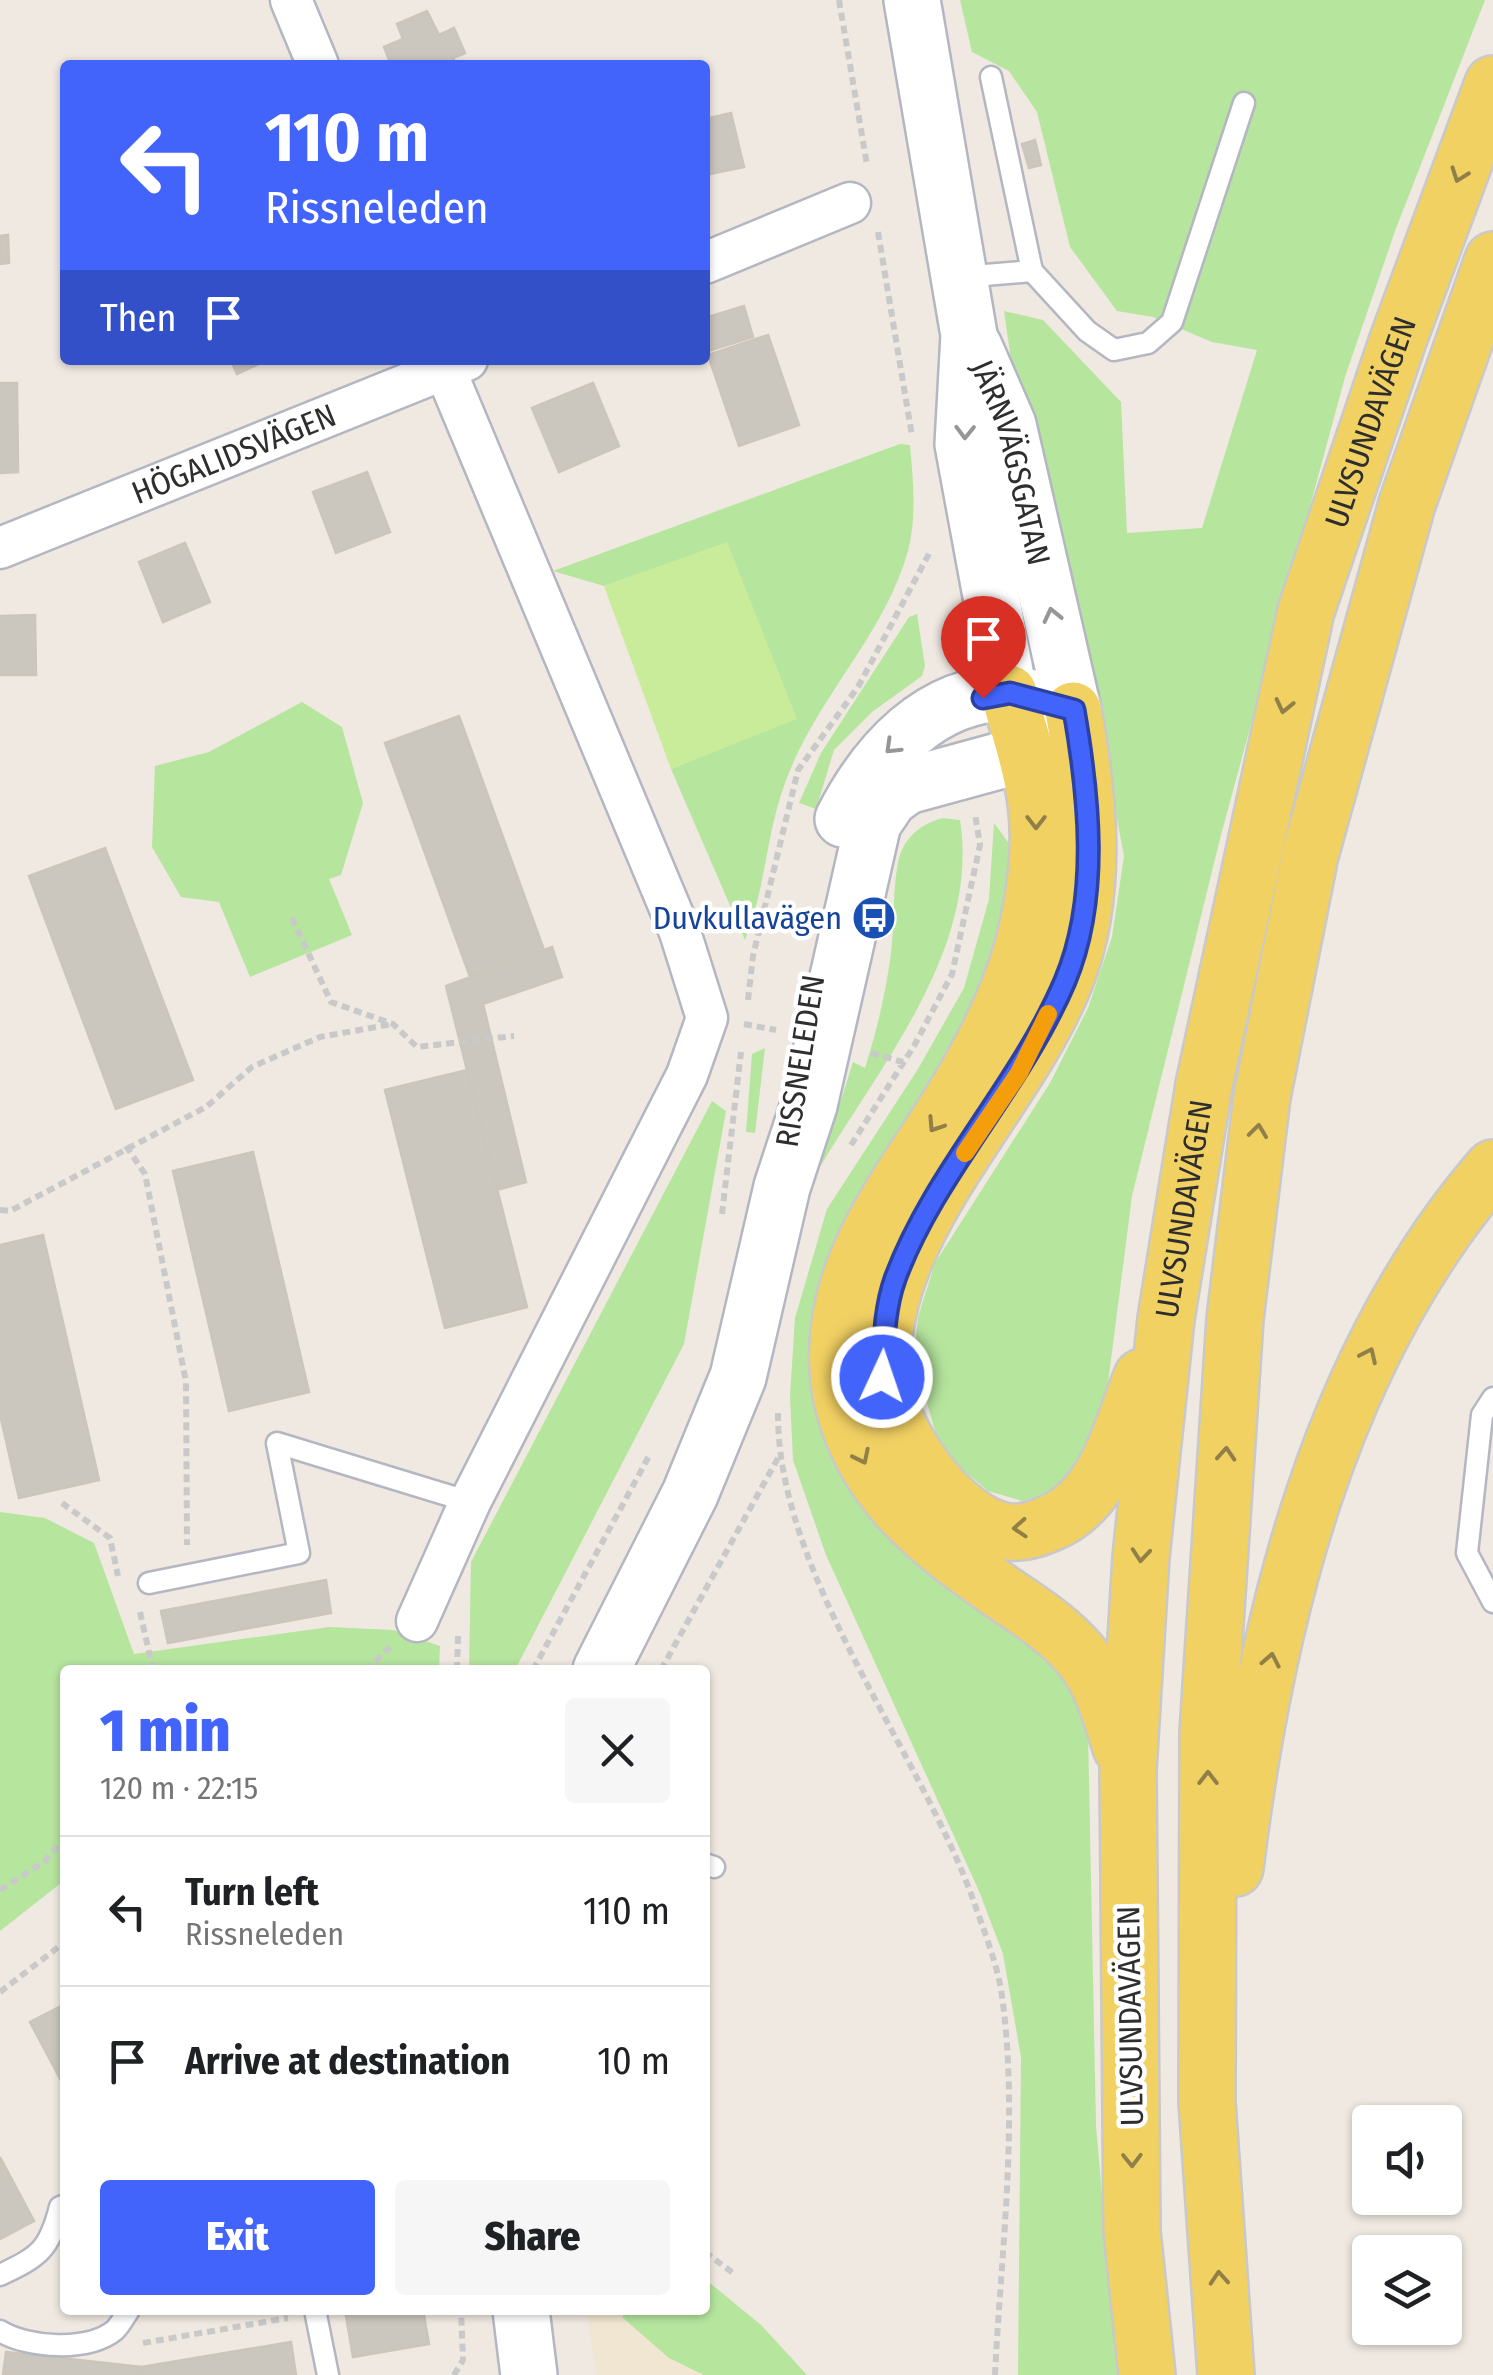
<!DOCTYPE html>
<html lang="en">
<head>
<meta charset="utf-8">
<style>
	:root { --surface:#fff; --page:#f6f6f6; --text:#202124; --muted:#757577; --line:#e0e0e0; --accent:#4264fb }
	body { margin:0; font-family:"Fira Sans Condensed",sans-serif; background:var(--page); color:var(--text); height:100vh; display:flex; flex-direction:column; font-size:38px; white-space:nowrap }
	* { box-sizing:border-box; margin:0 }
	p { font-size:32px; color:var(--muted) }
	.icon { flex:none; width:55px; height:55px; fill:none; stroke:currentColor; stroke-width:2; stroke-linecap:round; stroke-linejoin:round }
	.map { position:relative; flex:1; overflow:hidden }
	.panel { position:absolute; left:60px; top:1665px; width:650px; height:650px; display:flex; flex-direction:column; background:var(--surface); border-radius:10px; box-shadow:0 2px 8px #0004 }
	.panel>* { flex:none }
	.banner { position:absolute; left:60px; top:60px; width:650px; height:305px; border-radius:10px; box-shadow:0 2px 8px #0004; background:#4264fb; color:#fff; overflow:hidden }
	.fabs { position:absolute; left:1352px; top:2105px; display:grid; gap:20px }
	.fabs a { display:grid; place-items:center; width:110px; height:110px; border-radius:10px; background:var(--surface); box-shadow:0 2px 8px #0004; font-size:50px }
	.pin { position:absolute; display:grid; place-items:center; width:85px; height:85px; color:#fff; margin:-102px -42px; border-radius:50% 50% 50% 0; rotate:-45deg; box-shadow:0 0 10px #0007 }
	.pin .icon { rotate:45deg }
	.me { position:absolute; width:110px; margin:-55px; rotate:3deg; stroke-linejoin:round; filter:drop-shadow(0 0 8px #0008) }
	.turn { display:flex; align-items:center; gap:35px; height:210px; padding:0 40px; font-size:45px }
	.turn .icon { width:130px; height:130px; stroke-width:2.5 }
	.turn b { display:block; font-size:70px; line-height:85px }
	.then { display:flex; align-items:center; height:95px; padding:0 40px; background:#0003; gap:20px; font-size:38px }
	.round { display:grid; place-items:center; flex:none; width:105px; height:105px; border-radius:10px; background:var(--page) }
	.summary { display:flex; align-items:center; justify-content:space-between; height:170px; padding:0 40px }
	h1 { font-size:60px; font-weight:800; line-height:75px; color:var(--accent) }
	.cta { display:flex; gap:20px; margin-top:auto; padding:20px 40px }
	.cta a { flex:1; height:115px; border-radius:10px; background:var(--accent); color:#fff; font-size:40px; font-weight:800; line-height:115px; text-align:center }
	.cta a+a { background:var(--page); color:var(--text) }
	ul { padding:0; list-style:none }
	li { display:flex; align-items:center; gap:30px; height:150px; padding:0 40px; border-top:2px solid var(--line) }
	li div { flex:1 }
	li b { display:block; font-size:38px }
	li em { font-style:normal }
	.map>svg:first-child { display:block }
</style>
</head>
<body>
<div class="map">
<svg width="1493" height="2375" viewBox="0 0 1493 2375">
	<rect width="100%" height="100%" fill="#efe9e1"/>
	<path fill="#f0e6d1" d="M705 2279 761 2325 807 2375H596L587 2310H705Z"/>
	<path fill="#b6e59e" d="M960 0H1485L1395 231 1345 377 1221 835 1132 1196 1107 1391 1097 1436 1081 1464 1054 1492 1022 1501 988 1491 960 1467 936 1435 914 1355 918 1317 935 1263 1050 1083 1088 1008 1112 937 1124 856 1100 730 1011 360 1004 311 1043 320 1121 402 1127 533 1202 528 1257 350 1212 342 1153 317 1117 311 1070 247 1037 112 1009 71 972 52Z
		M900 444 910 445C913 479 917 517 908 551 884 637 813 701 784 786 766 836 765 891 745 940L671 769 796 718 727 543 604 586 553 571Z
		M917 614 925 666 922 676 872 712 834 750 816 809 799 803 821 753 909 617Z
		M302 702 342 727 363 803 341 875 329 879 352 935 250 977 219 902 181 897 152 847 155 766 209 752Z
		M943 818 960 820C980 948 881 1064 820 1167L853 1062 865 1068C877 1030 886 992 891 953 895 922 892 888 899 858 905 837 922 823 943 818Z
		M994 823 1010 845 1014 870 995 963 954 1053 872 1173 838 1252 1030 1627 1073 1685 1088 1731 1096 2126 1118 2375H1018L1021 2057 1003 1954 979 1891 826 1555 793 1460 790 1396 795 1318 827 1209 918 1069 964 988 989 899Z
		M765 1048 755 1133 746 1132 752 1054Z
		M712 1101 726 1111 684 1344 515 1670H469L471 1562Z
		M0 1512 45 1518 94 1543 134 1654 329 1627 393 1630 440 1646 439 1670H65V1880L0 1931Z
		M705 2279 761 2325 807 2375H704L669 2358 623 2318 622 2310H705Z"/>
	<path fill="#c9ec9a" d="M727 542 797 719 671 769 604 586Z"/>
	<path fill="#cbc7bf" stroke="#cbc5ba" stroke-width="2.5" d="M427 11 439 35 454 28 465 53 453 58 456 65H391L384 47 403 39 397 24Z
		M731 113 744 167 705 175V119Z
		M1035 140 1041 165 1029 168 1022 144Z
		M8 235 9 263 0 264V236Z
		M744 306 753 337 705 352V318Z
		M768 335 799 425 739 446 708 355Z
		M231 360H267L237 374Z
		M0 383H17L18 472 0 473Z
		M593 383 619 446 559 472 532 408Z
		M367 472 390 532 336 553 313 492Z
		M185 543 210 602 163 622 139 562Z
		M35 615 36 675H0V616Z
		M459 716 544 950 470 977 385 743Z
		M105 848 193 1080 116 1109 29 876Z
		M552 947 562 977 483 1004 526 1182 497 1190 446 986Z
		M467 1070 527 1307 445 1328 385 1090Z
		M253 1152 309 1392 229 1411 173 1171Z
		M43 1235 99 1480 19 1498 0 1414V1245Z
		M326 1580 331 1613 168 1643 161 1611Z
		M65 2004V2088L30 2022Z
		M0 2157 34 2221 0 2239Z
		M345 2310H423L429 2344 353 2357Z
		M291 2342 296 2375H142L141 2367Z
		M6 2352 141 2367 142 2375H3Z"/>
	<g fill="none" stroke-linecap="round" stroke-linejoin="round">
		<defs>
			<path id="lane" d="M991 77 1032 271
				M961 277 1032 271 1087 331 1114 350 1148 343 1172 322 1244 103
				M1493 1398 1482 1415 1467 1553 1493 1602
				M149 1583 299 1553 277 1443 470 1502
				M705 1864 714 1867
				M0 2275C40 2256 49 2250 60 2207L65 2205
				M315 2310 328 2375
				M0 2331C28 2348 88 2352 115 2330 120 2325 125 2316 129 2310"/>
			<g id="street">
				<path d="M291 0 318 65"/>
				<path d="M705 263 850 203"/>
				<path id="s1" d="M0 548 467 360"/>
				<path d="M417 1621 470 1502 687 1075 707 1018 680 932 441 360"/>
			</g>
			<g id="secondary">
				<path d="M912 0 969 335 963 444 1009 693"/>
				<path id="s2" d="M974 347 1008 425 1073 710"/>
				<path d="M843 819C876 755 930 693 1009 693 1020 693 1035 700 1046 703"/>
				<path d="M601 1670 690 1494 738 1377 782 1187 809 1105 873 823 890 798 907 786 1024 754 1060 722"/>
				<path d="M521 2310 529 2375"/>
			</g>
			<g id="primary">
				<path d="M1009 693C1018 729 1032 766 1036 803 1042 847 1035 896 1025 938 1013 988 984 1046 958 1090 900 1187 817 1277 842 1399 863 1493 931 1543 1006 1595 1033 1613 1062 1632 1082 1657 1103 1683 1111 1717 1121 1747"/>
				<path d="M1073 710C1089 797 1099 896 1065 980 1013 1109 874 1230 883 1374 886 1427 951 1525 1009 1532 1031 1534 1063 1520 1078 1505 1112 1475 1125 1418 1142 1377"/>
				<path d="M1235 1868C1265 1623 1328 1358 1493 1168"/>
				<path id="s3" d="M1147 2375 1132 2231 1128 1770 1141 1557 1166 1319 1204 1085 1306 611 1398 340 1493 84"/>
				<path d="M1226 2375 1207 2102 1208 1732 1235 1319 1262 1097 1310 855 1407 504 1493 260"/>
			</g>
		</defs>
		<use href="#lane" stroke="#b4b7c1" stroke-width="25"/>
		<use href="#street" stroke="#b4b7c1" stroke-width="45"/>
		<use href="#secondary" stroke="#b4b7c1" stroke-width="60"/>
		<use href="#primary" stroke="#c9c9c9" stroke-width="60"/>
		<path stroke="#c9c9c9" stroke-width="6" stroke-dasharray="8 5" stroke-linecap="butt" d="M839 0 867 165
			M878 232 912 436
			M292 918 331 1002 393 1024 417 1047 514 1036
			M748 1000 753 956 798 770 858 687 931 550
			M744 1024 776 1030
			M871 1053 903 1062
			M851 1145 914 1046 952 974 980 845 975 814
			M126 1146 145 1174 186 1382 187 1545
			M0 1210 10 1211 206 1107 252 1067 320 1037 393 1024
			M722 1214 741 1052
			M778 1413C777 1574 920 1751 974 1902 984 1931 998 1966 1002 1996 1019 2120 1001 2251 995 2375
			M62 1503 110 1538 118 1576
			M140 1612 153 1670
			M366 1670 390 1647
			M457 1670 458 1636
			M533 1670 649 1456
			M661 1670 778 1458
			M0 1890 44 1862 65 1837
			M0 1992 65 1942
			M705 2252 733 2273
			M143 2343 288 2318
			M454 2375 463 2360 461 2310"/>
		<use href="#lane" stroke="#fff" stroke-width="20"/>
		<use href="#street" stroke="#fff" stroke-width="40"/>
		<use href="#secondary" stroke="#fff" stroke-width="55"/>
		<use href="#primary" stroke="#f2d163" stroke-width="55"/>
	</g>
	<defs><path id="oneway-chevron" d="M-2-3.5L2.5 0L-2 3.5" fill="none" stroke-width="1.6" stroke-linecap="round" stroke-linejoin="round" transform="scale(2.5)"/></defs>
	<g stroke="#908048">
		<use href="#oneway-chevron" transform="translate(1459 175) rotate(110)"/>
		<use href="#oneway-chevron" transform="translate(1284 706) rotate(103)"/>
		<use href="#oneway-chevron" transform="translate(1036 822) rotate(90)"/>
		<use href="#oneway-chevron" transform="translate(935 1125) rotate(123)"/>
		<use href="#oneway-chevron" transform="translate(1258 1131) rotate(-83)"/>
		<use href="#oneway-chevron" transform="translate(1369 1355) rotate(-65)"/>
		<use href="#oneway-chevron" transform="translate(1226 1454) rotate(-86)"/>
		<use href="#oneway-chevron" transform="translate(862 1457) rotate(64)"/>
		<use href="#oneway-chevron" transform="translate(1020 1528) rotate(176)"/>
		<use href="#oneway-chevron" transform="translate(1141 1555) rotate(95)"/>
		<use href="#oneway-chevron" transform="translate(1271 1660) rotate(-79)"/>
		<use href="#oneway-chevron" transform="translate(1208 1778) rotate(-90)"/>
		<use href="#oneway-chevron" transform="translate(1132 2160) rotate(89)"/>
		<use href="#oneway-chevron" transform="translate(1219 2278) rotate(-94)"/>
	</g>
	<g stroke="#969696">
		<use href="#oneway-chevron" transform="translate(965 432) rotate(91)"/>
		<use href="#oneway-chevron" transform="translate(1052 615) rotate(-103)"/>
		<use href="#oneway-chevron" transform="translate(892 747) rotate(136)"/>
	</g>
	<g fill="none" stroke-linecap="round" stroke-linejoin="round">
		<defs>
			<path id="route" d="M882 1377C884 1344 884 1310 895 1279 934 1173 1020 1087 1065 981 1100 898 1089 796 1074 710L1010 693 983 698"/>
		</defs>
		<use href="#route" stroke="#2b41a3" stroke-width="25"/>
		<use href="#route" stroke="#4264fb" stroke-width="18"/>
		<path stroke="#f59e0b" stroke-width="18" d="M965 1153 1019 1073 1048 1014"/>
	</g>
	<defs>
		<symbol id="bus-disc" viewBox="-11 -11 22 22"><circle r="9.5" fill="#1a4fb4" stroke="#fff"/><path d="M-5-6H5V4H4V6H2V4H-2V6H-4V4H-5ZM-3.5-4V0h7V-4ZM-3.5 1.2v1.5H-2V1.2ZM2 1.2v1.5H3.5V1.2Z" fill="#fff"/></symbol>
	</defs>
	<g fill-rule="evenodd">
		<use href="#bus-disc" x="849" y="893" width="50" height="50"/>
	</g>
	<g text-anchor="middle" stroke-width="9" stroke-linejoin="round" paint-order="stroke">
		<g font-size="32" fill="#2e2e2e" stroke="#fff">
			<text dy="11" stroke="none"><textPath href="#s3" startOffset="1980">ULVSUNDAVÄGEN</textPath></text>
			<text dy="11" stroke="none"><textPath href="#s1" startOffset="252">HÖGALIDSVÄGEN</textPath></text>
			<text dy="11" stroke="none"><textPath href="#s2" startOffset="122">JÄRNVÄGSGATAN</textPath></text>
			<text transform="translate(800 1061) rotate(-81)" y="11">RISSNELEDEN</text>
			<text dy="11" stroke="none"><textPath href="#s3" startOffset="1170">ULVSUNDAVÄGEN</textPath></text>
			<text transform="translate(1130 2016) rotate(-91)" y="11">ULVSUNDAVÄGEN</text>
		</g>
		<g font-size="32" fill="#164399" stroke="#fff" text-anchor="end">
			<text x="842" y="929">Duvkullavägen</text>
		</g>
	</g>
</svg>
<div class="fabs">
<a><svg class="icon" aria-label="sound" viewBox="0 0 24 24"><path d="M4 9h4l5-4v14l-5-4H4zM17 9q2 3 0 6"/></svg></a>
<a><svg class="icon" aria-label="layers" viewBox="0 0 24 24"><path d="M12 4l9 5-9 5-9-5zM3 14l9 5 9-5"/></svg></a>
</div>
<div class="pin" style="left:983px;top:698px;background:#d93025"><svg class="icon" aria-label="arrive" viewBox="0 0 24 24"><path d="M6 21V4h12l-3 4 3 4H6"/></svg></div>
<svg class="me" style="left:882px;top:1377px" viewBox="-20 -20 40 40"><circle r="17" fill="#4264fb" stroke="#fff" stroke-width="3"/><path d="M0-11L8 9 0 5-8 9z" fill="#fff"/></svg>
<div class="banner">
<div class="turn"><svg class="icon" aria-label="left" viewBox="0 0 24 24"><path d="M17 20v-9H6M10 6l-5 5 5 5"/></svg><div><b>110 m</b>Rissneleden</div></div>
<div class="then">Then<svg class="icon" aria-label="arrive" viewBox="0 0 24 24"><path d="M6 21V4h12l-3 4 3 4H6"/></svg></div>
</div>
<section class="panel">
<div class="summary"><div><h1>1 min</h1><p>120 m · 22:15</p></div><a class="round"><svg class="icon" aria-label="close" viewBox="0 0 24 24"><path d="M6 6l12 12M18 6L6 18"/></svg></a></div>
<ul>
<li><svg class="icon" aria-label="left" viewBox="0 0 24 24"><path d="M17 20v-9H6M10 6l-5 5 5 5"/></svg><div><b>Turn left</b><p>Rissneleden</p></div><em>110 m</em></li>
<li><svg class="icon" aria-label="arrive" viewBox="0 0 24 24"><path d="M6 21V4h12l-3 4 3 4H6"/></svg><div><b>Arrive at destination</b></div><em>10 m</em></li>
</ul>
<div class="cta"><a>Exit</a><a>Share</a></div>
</section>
</div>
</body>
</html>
